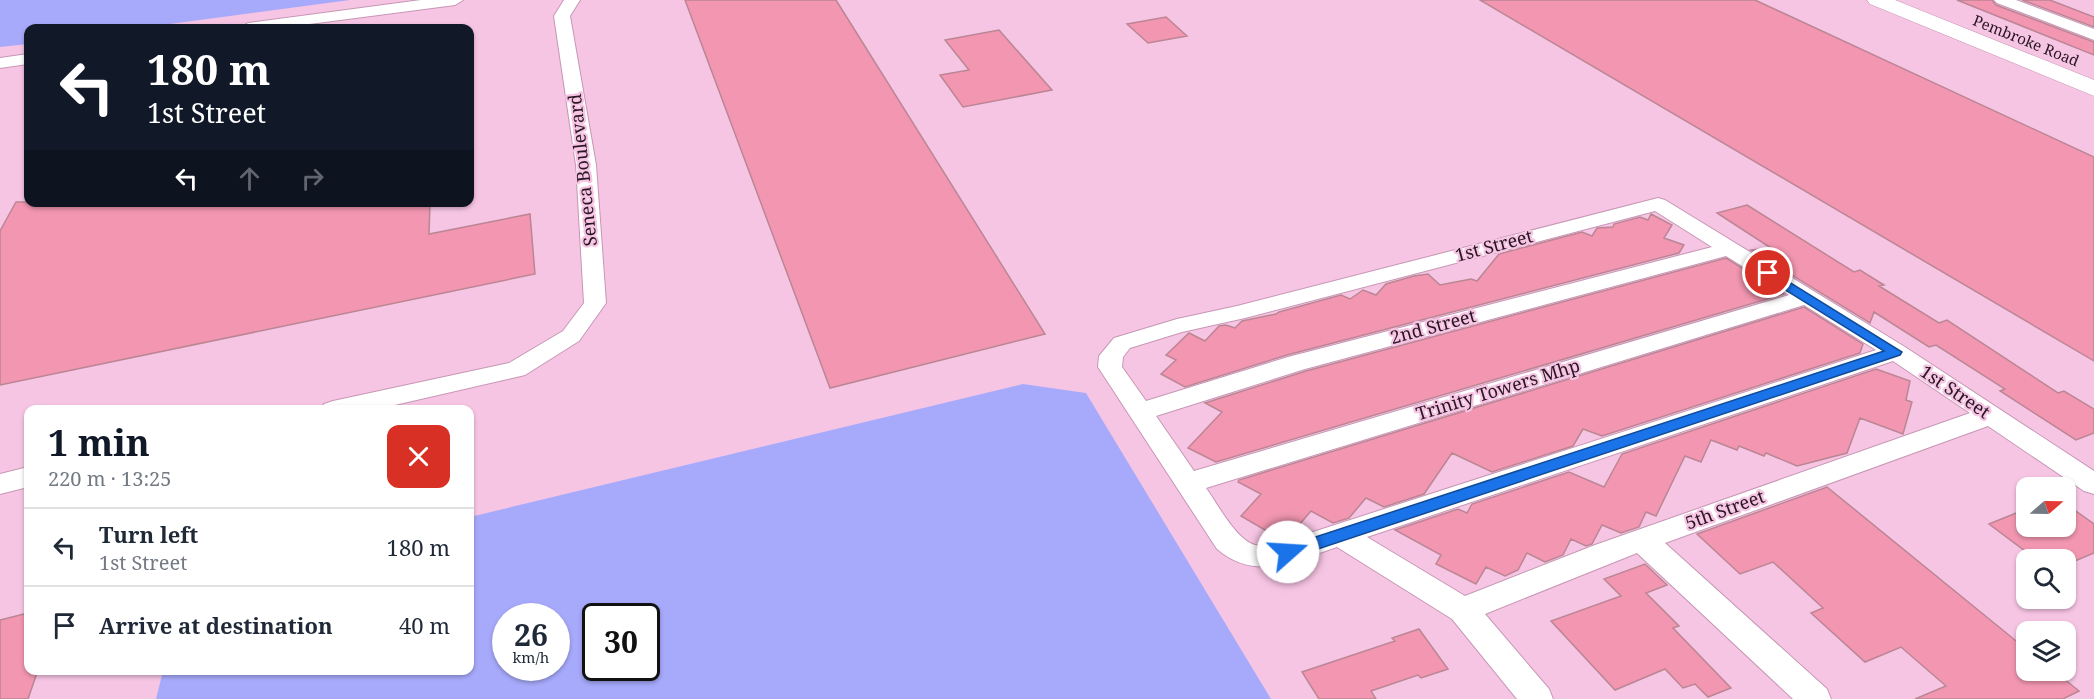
<!DOCTYPE html>
<html lang="en">
<head>
<meta charset="utf-8">
<style>
	:root { --surface:#fff; --page:#f2f2f3; --text:#1f2937; --muted:#747a83; --line:#e0e1e3; --accent:#111827 }
	body { margin:0; font-family:"Noto Serif",serif; background:var(--page); color:var(--text); height:100vh; display:flex; flex-direction:column; font-size:22px; white-space:nowrap }
	* { box-sizing:border-box; margin:0 }
	p { font-size:20px; color:var(--muted) }
	.icon { flex:none; width:33px; height:33px; fill:none; stroke:currentColor; stroke-width:2; stroke-linecap:round; stroke-linejoin:round }
	.map { position:relative; flex:1; overflow:hidden }
	.side { position:absolute; left:24px; top:405px; width:450px; height:270px; display:flex; flex-direction:column; background:var(--surface); border-radius:12px; box-shadow:0 2px 4px #0004 }
	.side>* { flex:none }
	.hud { position:absolute; left:24px; top:24px; width:450px; height:183px; border-radius:12px; box-shadow:0 2px 4px #0004; background:#111827; color:#fff; overflow:hidden }
	.needle { width:39px; rotate:70deg }
	.controls { position:absolute; left:2016px; top:477px; display:grid; gap:12px }
	.controls a { display:grid; place-items:center; width:60px; height:60px; border-radius:12px; background:var(--surface); box-shadow:0 2px 4px #0004; font-size:30px }
	.speed { position:absolute; left:492px; top:603px; display:flex; gap:12px; font-size:30px; font-weight:700; text-align:center }
	.speed>* { display:grid; place-content:center; width:78px; height:78px; border-radius:50%; background:var(--surface); box-shadow:0 2px 4px #0004; line-height:1 }
	.speed small { font-size:15px; font-weight:400 }
	.speed .limit { border:3px solid #111; border-radius:9px; background:#fff; color:#111 }
	.pin { position:absolute; display:grid; place-items:center; width:51px; height:51px; color:#fff; margin:-26px; border:3px solid #fff; border-radius:50%; box-shadow:0 2px 6px #0007 }
	.me { position:absolute; width:66px; margin:-33px; rotate:71deg; stroke-linejoin:round; filter:drop-shadow(0 0 4px #0008) }
	.turn { display:flex; align-items:center; gap:21px; height:126px; padding:0 24px; font-size:27px }
	.turn .icon { width:78px; height:78px; stroke-width:2.5 }
	.turn b { display:block; font-size:42px; line-height:51px }
	.lanes { display:flex; align-items:center; height:57px; padding:0 24px; background:#0003; justify-content:center; gap:30px; direction:ltr }
	.lanes .off { opacity:.35 }
	.round { display:grid; place-items:center; flex:none; width:63px; height:63px; border-radius:12px; background:var(--page) }
	.headline { display:flex; align-items:center; justify-content:space-between; height:102px; padding:0 24px }
	h1 { font-size:36px; font-weight:700; line-height:45px; color:var(--accent) }
	ul { padding:0; list-style:none }
	li { display:flex; align-items:center; gap:18px; height:78px; padding:0 24px; border-top:2px solid var(--line) }
	li div { flex:1 }
	li b { display:block; font-size:22px }
	li em { font-style:normal }
	.map>svg:first-child { display:block }
</style>
</head>
<body>
<div class="map">
<svg width="2094" height="699" viewBox="0 0 2094 699">
	<rect width="100%" height="100%" fill="#f7c5e4"/>
	<path fill="#a7aafb" fill-rule="evenodd" d="M0 0H350L140 28H28V44L0 47Z
		M1023 384 1086 393 1271 699H156L163 671 470 670V517ZM506 616H556V668H506ZM596 616H646V668H596Z"/>
	<path fill="#f296b1" stroke="#bb8694" stroke-width="1.5" d="M685 0H836L1045 334 830 388Z
		M1480 0H1755L2094 157V361Z
		M1957 0H1992L1996 5 2094 42V55Z
		M2022 0H2050L2094 17V27Z
		M1166 17 1187 36 1148 43 1127 24Z
		M999 30 1052 90 963 107 940 75 969 70 945 40Z
		M16 202H430L429 234 530 214 535 274 0 385V231Z
		M1747 205 1854 272 1860 270 1884 285 1879 286 1939 323 1947 320 2058 393 2064 391 2094 409V433L2076 440 2000 391 2005 389 1936 345 1929 347 1874 312 1870 323 1751 250 1771 248 1717 213Z
		M1651 214 1672 225 1664 238 1684 245 1679 253 1287 355 1185 387 1161 374 1176 360 1166 355 1189 333 1205 341 1219 326 1226 325 1235 328 1242 321 1276 314 1279 312 1341 295 1350 299 1363 290 1376 295 1386 284 1414 276 1428 274 1440 285 1471 279 1477 281 1499 254 1582 232 1592 236 1597 228 1613 227 1614 224 1640 217 1648 220Z
		M1726 258 1784 294 1216 462 1188 448 1222 412 1205 403 1306 371Z
		M1804 307 1863 344 1860 353 1602 436 1583 429 1573 446 1492 472 1452 453 1424 494 1384 507 1366 498 1349 518 1333 523 1311 511 1293 532 1277 537 1241 516 1261 494 1238 482 1239 480Z
		M1876 369 1910 381 1906 400 1912 402 1903 434 1860 418 1847 453 1797 466 1766 453 1764 456 1739 446 1737 450 1711 440 1701 462 1685 456 1656 516 1646 512 1639 527 1621 533 1602 525 1592 544 1586 546 1571 539 1563 555 1545 562 1527 553 1518 570 1505 576 1486 567 1476 584 1436 564 1441 555 1395 530 1458 509 1467 513 1472 504 1569 472 1604 487 1622 454Z
		M1827 487 2026 649V670H2053L2079 691 2063 699H1915L1946 686 1901 647 1865 662 1811 613 1823 608 1773 562 1740 574 1697 534Z
		M2066 504 2094 524V553L2075 561 2037 560 1989 524 2026 509V526H2066Z
		M1645 564 1667 585 1646 593 1679 626 1673 628 1731 688 1708 697 1695 684 1683 688 1665 669 1615 690 1551 621 1621 596 1604 579Z
		M28 613V670H38L28 699H0V620Z
		M1419 629 1448 669 1421 678 1418 675 1371 691 1376 699H1319L1302 672 1395 641 1392 638Z"/>
	<g fill="none" stroke-linecap="round" stroke-linejoin="round">
		<defs>
			<path id="minor" d="M421 0H463L455 5 279 28H240L248 23Z
				M564 0H580L570 16 596 165 606 303 579 341 525 375 373 410H321L324 404 333 401 509 363 563 331 584 303 576 165 554 16Z
				M1994 0H2016L2094 29V40L1997 3Z
				M28 54V64L0 68V58Z
				M1658 198 1665 200 1905 347 2094 471V494L2084 491 1988 426 1665 543 1827 689 1831 699H1793L1637 553 1485 614 1549 689 1553 699H1517L1452 619 1337 547C1294 561 1256 582 1217 549L1098 367 1099 356 1114 338 1177 319 1237 306ZM1655 211 1712 247 1288 357 1146 401 1122 367 1123 357 1130 348 1182 332 1245 318ZM1726 256 1789 295 1194 471 1156 416 1305 369ZM1804 305 1876 350 1279 543C1271 544 1262 546 1255 545 1236 540 1217 503 1206 488ZM1893 361 1970 413 1595 545 1465 596 1367 537Z
				M28 467V487L0 494V474Z"/>
			<path id="secondary" d="M1867 0H1895L2094 80V96L1870 4Z"/>
		</defs>
		<use href="#minor" stroke="#c697b4" stroke-width="2"/>
		<use href="#secondary" stroke="#c697b4" stroke-width="1"/>
		<use href="#minor" fill="#fff" fill-rule="evenodd"/>
		<use href="#secondary" fill="#fff" fill-rule="evenodd"/>
	</g>
	<path fill="#1a73e8" stroke="#114b97" stroke-width="1.5" d="M1768 269 1902 352 1900 355 1288 559 1282 557 1279 552 1282 548 1884 351 1763 276 1761 273Z"/>
	<g text-anchor="middle" stroke-width="4.5" stroke-linejoin="round" paint-order="stroke">
		<g font-size="15" fill="#281622" stroke="#f7c5e4">
			<text transform="translate(2026 41) rotate(22)" y="5">Pembroke Road</text>
		</g>
		<g font-size="18" fill="#281622" stroke="#f7c5e4">
			<text transform="translate(583 170) rotate(-96)" y="6">Seneca Boulevard</text>
			<text transform="translate(1494 246) rotate(-15)" y="6">1st Street</text>
			<text transform="translate(1433 327) rotate(-15)" y="6">2nd Street</text>
			<text transform="translate(1498 390) rotate(-17)" y="6">Trinity Towers Mhp</text>
			<text transform="translate(1955 392) rotate(34)" y="6">1st Street</text>
			<text transform="translate(1725 510) rotate(-20)" y="6">5th Street</text>
		</g>
	</g>
</svg>
<div class="controls">
<a><svg class="needle" viewBox="-14 -14 28 28"><path d="M0-13l5 13h-10z" fill="#e53935"/><path d="M0 13l5-13h-10z" fill="#747a83"/></svg></a>
<a><svg class="icon" aria-label="search" viewBox="0 0 24 24"><circle cx="10" cy="10" r="6"/><path d="M15 15l6 6"/></svg></a>
<a><svg class="icon" aria-label="layers" viewBox="0 0 24 24"><path d="M12 4l9 5-9 5-9-5zM3 14l9 5 9-5"/></svg></a>
</div>
<div class="speed"><div>26<small>km/h</small></div><div class="limit">30</div></div>
<div class="pin" style="left:1768px;top:273px;background:#d93025"><svg class="icon" aria-label="arrive" viewBox="0 0 24 24"><path d="M6 21V4h12l-3 4 3 4H6"/></svg></div>
<svg class="me" style="left:1288px;top:552px" viewBox="-20 -20 40 40"><circle r="19" fill="#fff"/><path d="M0-13L10 11 0 6-10 11z" fill="#1a73e8"/></svg>
<div class="hud">
<div class="turn"><svg class="icon" aria-label="left" viewBox="0 0 24 24"><path d="M17 20v-9H6M10 6l-5 5 5 5"/></svg><div><b>180 m</b>1st Street</div></div>
<div class="lanes"><svg class="icon" aria-label="left" viewBox="0 0 24 24"><path d="M17 20v-9H6M10 6l-5 5 5 5"/></svg><svg class="icon off" aria-label="ahead" viewBox="0 0 24 24"><path d="M12 20V5M6 11l6-6 6 6"/></svg><svg class="icon off" aria-label="right" viewBox="0 0 24 24"><path d="M7 20v-9h11M14 6l5 5-5 5"/></svg></div>
</div>
<section class="side">
<div class="headline"><div><h1>1 min</h1><p>220 m · 13:25</p></div><a class="round" style="background:#d93025;color:#fff"><svg class="icon" aria-label="close" viewBox="0 0 24 24"><path d="M6 6l12 12M18 6L6 18"/></svg></a></div>
<ul>
<li><svg class="icon" aria-label="left" viewBox="0 0 24 24"><path d="M17 20v-9H6M10 6l-5 5 5 5"/></svg><div><b>Turn left</b><p>1st Street</p></div><em>180 m</em></li>
<li><svg class="icon" aria-label="arrive" viewBox="0 0 24 24"><path d="M6 21V4h12l-3 4 3 4H6"/></svg><div><b>Arrive at destination</b></div><em>40 m</em></li>
</ul>
</section>
</div>
</body>
</html>
